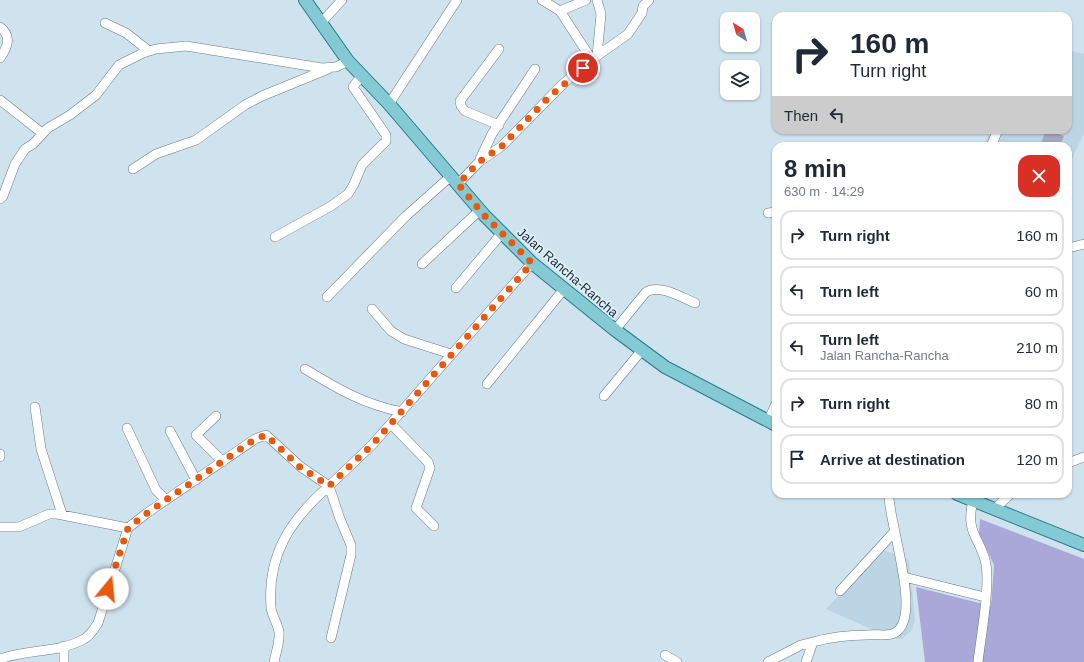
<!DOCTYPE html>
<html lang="en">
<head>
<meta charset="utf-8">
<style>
	:root { --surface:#fff; --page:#f2f2f3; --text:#1f2937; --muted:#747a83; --line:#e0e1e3 }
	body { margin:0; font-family:Arial,sans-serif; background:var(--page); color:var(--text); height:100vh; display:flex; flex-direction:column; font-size:15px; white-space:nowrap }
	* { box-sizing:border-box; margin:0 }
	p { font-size:13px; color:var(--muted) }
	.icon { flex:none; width:22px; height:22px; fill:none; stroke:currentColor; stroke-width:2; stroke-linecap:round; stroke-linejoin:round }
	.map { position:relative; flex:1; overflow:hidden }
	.side { position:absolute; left:772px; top:142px; width:300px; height:356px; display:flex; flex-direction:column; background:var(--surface); border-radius:12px; box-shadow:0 1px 3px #0004 }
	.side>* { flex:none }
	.hud { position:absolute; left:772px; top:12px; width:300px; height:122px; border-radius:12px; box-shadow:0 1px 3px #0004; background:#fff; color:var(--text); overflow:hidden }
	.needle { width:26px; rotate:323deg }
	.fabs { position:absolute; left:720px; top:12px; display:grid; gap:8px }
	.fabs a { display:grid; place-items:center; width:40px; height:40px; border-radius:8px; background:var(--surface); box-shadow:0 1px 3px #0004; font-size:20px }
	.pin { position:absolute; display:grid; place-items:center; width:34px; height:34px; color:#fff; margin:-17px; border:2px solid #fff; border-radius:50%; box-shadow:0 1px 4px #0007 }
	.me { position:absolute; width:44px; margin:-22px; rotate:17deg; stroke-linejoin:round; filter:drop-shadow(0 0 3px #0008) }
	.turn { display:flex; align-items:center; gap:14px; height:84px; padding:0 12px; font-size:18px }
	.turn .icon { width:52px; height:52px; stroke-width:2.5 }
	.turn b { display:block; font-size:28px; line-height:34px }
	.then { display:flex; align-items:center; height:38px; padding:0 12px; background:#0003; gap:8px; font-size:15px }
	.round { display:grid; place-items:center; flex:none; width:42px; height:42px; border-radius:12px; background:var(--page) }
	.overview { display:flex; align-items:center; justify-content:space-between; height:68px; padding:0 12px }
	h1 { font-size:24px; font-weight:700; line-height:30px }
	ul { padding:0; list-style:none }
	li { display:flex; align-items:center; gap:12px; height:50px; margin:0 8px 6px; padding:0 4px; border:2px solid var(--line); border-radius:12px }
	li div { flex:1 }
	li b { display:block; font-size:15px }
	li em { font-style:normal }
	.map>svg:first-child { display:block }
</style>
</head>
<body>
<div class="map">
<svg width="1084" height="662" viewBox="0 0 1084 662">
	<rect width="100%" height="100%" fill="#cfe3ef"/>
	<path fill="#bbd5e5" d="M1068 50 1084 54V133L1068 168V146H984L990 130H1068Z
		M883 550 909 560 915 619 912 630 902 639 891 638 826 609Z"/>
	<path fill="#aaa7d9" d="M980 519 1084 559V662H925L916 587 991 606 994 565 979 534Z"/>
	<path fill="#a1abbc" d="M1046 130 1064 136 1060 146H1040Z"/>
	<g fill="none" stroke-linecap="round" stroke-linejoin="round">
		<defs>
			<path id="minor" d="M542 0 560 11 592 60
				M597 0 601 14 597 56
				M560 11 586 0
				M105 23 126 33 149 51
				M321 23 342 0
				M0 27C12 36 8 47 0 58
				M499 49 460 101 461 106 465 111 499 125
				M0 100 42 133
				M389 104 457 0
				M991 146 998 130
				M480 159 492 134 535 69
				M133 169 156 154 196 140 245 105 262 96 328 69
				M458 184 479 162 502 146 564 83 597 56 628 34 642 13 643 6 649 0
				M0 199 3 196 15 164 25 149 33 144 48 128 70 115 96 95 119 65 143 53 156 49 186 46 322 68 336 67 348 61
				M768 213 776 212
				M275 237 331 206 348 194 354 184 362 165 386 141V135L353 87 362 75
				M1068 248 1084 244
				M422 264 480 210
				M456 288 502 233
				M327 297 406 216 451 176
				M372 309 391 331 404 339 451 354
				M615 330 646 292C660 284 681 297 695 303
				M305 369C338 389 363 404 402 412
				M487 384 564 289
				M604 396 642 350
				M35 407 41 449 62 514
				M216 416 196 435 223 462
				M768 421 776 404
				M391 424 428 462 430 468 416 508 434 526
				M127 428 156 490 166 500
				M170 431 196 480
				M0 457V454
				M1068 463 1084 457
				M973 500C965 535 980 536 986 564 990 588 981 636 978 662
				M995 509 1010 494
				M0 527H19L49 514H57L128 528
				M904 577 985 597
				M840 591 895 531
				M64 646V662
				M665 655 677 662
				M0 659C27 649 59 653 84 639 90 636 94 629 98 623L128 528 147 513 255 439 266 435 301 467 329 486 372 445 532 263
				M274 662C276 652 280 642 279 632 278 624 272 616 271 608 267 555 290 520 329 486L340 519 351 545V555L331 638
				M768 662 801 645 813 642
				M806 662 813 642C831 637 849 635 867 635 875 634 885 636 892 634 926 624 887 519 889 494"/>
			<path id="major" d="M305 0 348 61 389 104 484 215 532 263 615 330 665 367 776 425
				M957 494 1084 545"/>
		</defs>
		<use href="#minor" stroke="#697a85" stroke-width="10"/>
		<use href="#major" stroke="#2b7a87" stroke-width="14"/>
		<use href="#minor" stroke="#fff" stroke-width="9"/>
		<use href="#major" stroke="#83cad4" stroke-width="12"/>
	</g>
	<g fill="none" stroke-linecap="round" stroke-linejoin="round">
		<path stroke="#ea580c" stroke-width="7" stroke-dasharray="0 12.6" d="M108 589 128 528 147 513 255 439 266 435 300 467 329 486 372 445 532 263 484 215 458 184 479 162 502 146 548 98 583 68"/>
	</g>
	<g text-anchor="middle" stroke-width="3.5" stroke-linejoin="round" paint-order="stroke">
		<g font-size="13" fill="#1f272b" stroke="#dcf0fc">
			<text transform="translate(568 272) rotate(41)" y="5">Jalan Rancha-Rancha</text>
		</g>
	</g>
</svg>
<div class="fabs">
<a><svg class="needle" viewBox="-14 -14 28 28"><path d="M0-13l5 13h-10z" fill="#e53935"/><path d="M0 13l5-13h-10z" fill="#747a83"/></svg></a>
<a><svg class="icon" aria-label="layers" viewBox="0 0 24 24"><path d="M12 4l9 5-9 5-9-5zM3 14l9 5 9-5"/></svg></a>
</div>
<div class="pin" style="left:583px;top:68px;background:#d93025"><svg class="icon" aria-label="arrive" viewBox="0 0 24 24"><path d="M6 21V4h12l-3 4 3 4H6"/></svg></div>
<svg class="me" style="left:108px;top:589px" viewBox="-20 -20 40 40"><circle r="19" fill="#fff"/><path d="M0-13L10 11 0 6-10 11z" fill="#ea580c"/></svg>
<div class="hud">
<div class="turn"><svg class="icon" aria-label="right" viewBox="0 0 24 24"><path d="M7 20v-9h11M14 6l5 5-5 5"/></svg><div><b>160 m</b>Turn right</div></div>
<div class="then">Then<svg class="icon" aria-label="left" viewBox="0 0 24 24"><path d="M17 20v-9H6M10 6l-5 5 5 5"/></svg></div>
</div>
<section class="side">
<div class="overview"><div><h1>8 min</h1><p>630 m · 14:29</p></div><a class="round" style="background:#d93025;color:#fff"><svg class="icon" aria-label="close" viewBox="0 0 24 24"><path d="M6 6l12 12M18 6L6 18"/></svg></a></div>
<ul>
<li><svg class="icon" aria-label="right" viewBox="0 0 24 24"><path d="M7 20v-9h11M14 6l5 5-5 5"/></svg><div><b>Turn right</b></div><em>160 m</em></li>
<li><svg class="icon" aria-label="left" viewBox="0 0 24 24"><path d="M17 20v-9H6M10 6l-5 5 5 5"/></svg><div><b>Turn left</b></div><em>60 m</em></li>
<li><svg class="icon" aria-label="left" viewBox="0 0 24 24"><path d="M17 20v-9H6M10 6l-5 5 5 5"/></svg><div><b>Turn left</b><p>Jalan Rancha-Rancha</p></div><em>210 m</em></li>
<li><svg class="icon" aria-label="right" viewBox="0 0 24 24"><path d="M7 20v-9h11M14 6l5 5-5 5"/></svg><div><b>Turn right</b></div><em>80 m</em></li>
<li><svg class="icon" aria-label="arrive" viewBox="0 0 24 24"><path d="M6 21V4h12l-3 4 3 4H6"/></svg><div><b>Arrive at destination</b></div><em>120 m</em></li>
</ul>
</section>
</div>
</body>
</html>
